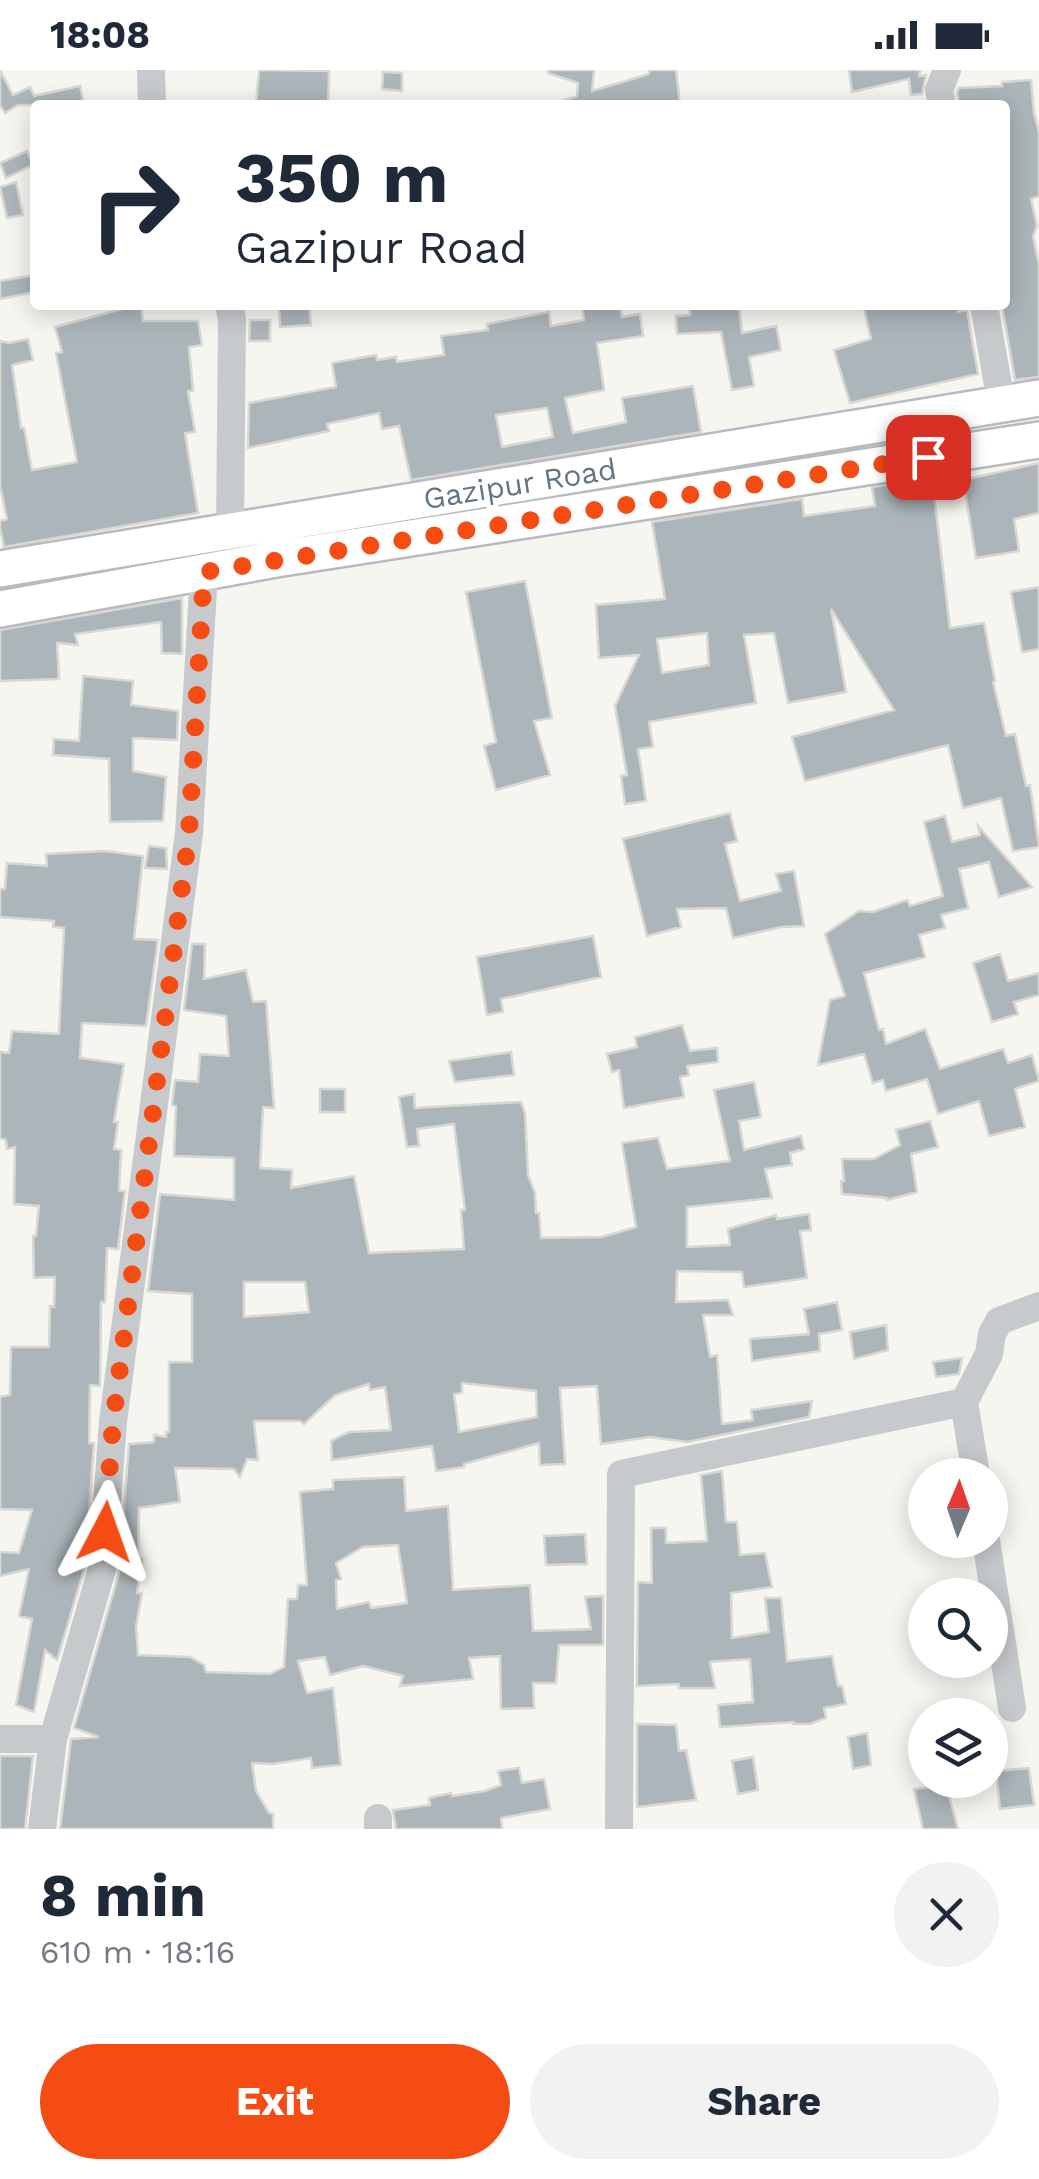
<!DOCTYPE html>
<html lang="en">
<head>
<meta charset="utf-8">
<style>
	:root { --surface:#fff; --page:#f2f2f3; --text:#1f2937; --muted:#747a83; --accent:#f44c13 }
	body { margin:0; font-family:"Work Sans",sans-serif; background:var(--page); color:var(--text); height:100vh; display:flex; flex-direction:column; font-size:38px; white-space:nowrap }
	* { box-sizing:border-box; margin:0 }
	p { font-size:32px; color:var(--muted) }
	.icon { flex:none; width:55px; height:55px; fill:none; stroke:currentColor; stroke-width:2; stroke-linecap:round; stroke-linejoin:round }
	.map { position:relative; height:1759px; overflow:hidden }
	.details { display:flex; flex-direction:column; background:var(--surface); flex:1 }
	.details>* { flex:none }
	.top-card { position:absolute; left:30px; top:30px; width:980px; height:210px; border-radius:10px; box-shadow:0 5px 25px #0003; background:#fff; color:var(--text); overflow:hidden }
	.needle { width:65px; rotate:2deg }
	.controls { position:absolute; left:908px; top:1388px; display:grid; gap:20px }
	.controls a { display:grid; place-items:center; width:100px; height:100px; border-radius:50%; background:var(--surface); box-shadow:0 5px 25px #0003; font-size:50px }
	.pin { position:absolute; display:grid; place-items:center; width:85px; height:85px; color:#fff; margin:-42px; border-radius:20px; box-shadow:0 5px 15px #0006 }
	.me { position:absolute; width:110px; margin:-55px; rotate:4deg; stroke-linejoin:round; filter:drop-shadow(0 0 8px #0008) }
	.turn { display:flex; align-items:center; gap:35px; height:210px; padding:0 40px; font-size:45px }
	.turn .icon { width:130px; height:130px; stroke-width:2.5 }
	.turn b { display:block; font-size:70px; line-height:85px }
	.round { display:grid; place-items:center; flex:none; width:105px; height:105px; border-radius:52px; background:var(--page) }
	.summary { display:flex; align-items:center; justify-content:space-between; height:170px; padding:0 40px }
	h1 { font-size:60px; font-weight:700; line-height:75px }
	.action { display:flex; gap:20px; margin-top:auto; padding:20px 40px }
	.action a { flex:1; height:115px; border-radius:60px; background:var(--accent); color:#fff; font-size:40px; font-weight:700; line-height:115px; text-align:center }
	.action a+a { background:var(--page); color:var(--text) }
	.status { display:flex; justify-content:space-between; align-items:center; height:70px; padding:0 50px; background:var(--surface); direction:ltr }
	.status svg { height:28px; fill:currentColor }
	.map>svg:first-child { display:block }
</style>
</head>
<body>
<div class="status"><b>18:08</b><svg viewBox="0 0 49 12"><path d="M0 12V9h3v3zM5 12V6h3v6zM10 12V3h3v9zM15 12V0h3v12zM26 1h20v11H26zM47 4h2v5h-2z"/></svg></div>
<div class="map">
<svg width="1039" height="1759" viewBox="0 0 1039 1759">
	<rect width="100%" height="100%" fill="#f6f6f1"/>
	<path fill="#acb5ba" stroke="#d7d7d4" stroke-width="2.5" fill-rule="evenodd" d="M0 0 13 25 30 17 34 26 80 16 84 35H18L5 43 0 35Z
		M259 0 329 1 328 35H256Z
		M549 0H594L592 21 649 4V0H676L680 35H560L559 32 577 26 578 13 548 3Z
		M849 0H920L919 6 926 5 922 24 911 25 909 9 852 22Z
		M383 2 402 3V21L382 19Z
		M1031 10 1034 43 1039 62V126L1031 129 1037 156 1033 166 1039 195V307L1015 310 1002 235H1005V35H959L957 22 959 18 1002 16V12Z
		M27 81 33 95 6 108 0 93Z
		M16 112 23 145 7 148 0 117Z
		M35 205V222L0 229V211Z
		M137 235H141L143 251H198L202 275 189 277 193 321H188L195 362 185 363 198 443 4 477 0 458V451L7 449 0 415V271L9 273 28 269 33 290 12 295 21 358H24L32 400 77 392 56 283 62 282 55 257Z
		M309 235 311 255 280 257 279 236Z
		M582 235H620L622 247 640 244 643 266 597 273 604 320 565 328 573 363 626 352 622 328 693 316 701 362 411 410 399 356 382 359 379 343 327 354 329 361 248 378 249 333 336 317 332 293 376 285 377 290 396 287 397 292 444 285 441 266 488 260 487 254 549 242 551 256 584 250ZM547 338 553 367 502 377 496 345Z
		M689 235H739L742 263 776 256 781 280 749 287 754 316 732 320 721 262 677 264 676 246 690 245Z
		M868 235H957L958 242 967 240 978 304 850 333 834 280 871 269 864 238Z
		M250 250H270V271H249Z
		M1039 393V443L1014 449 1019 481 976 488 963 410Z
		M932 408 950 558 984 553 995 611 993 612 1006 666 1015 664 1026 716 1030 715 1039 777 1013 781 1001 728 963 738 948 675 805 711 792 667 894 640 831 539 846 622 788 633 774 563 744 565 756 633 649 652 653 677 638 679 646 731 625 734 621 706 627 705 615 636 639 585 599 588 596 535 665 529 652 452 802 429 804 446 875 436 872 417ZM707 563 709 595 662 603 657 569Z
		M525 511 552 648 534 651 550 705 496 720 484 676 496 672 466 522Z
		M1039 517V579L1022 582 1011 522Z
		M182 528V584L162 583 161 552 75 564 78 575 57 573 59 609 0 611V560Z
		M83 606 133 611 131 635 178 641 177 670 133 668V701L166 707 163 751 110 752 109 689 53 685 54 669 79 671Z
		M730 743 737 771 725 774 740 831 781 821 776 804 794 801 804 856 781 857 733 868 726 838 677 839 681 857 647 866 623 769Z
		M945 746 952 772 980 765 978 756 1032 817 999 827 989 792 959 799 968 838 941 845 945 858 919 865 925 887 864 903 879 960 883 959 886 974 925 959 940 999 1003 979 1008 993 1032 985 1039 1011 1015 1019 1025 1057 989 1066 979 1031 938 1044 927 1009 886 1021 883 1010 873 1013 864 984 818 995 830 930 845 926 825 864 859 841 873 842 907 830 910 836 943 826 924 752Z
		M149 776 166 778 167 799 145 798Z
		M105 781 143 786 134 869 158 870 146 956 82 953 80 988 124 994 114 1052H118L114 1079 121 1080 119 1121H125L118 1179 107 1178 105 1232H101L100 1316 90 1315 89 1373H94L85 1496 57 1590 45 1580 34 1642 16 1635 32 1549 19 1546 29 1499 0 1506V1482L19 1483 32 1440 0 1439V1327L10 1325 11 1277H49L50 1236 54 1237 55 1207 34 1208 33 1166H36L39 1136 14 1134 15 1077 7 1079 6 1070 0 1068V982L9 983 12 961 59 964 64 858 53 857 54 851 0 847V819H5L7 793 47 796 46 784Z
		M593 866 601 907 501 929 503 942 487 945 477 887Z
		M192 874H205L204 909 246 900 253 932 266 931 274 1038 263 1037 260 1098 292 1100 291 1118 354 1106 369 1183 464 1179 461 1140H465L454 1054 417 1059 419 1076 407 1077 399 1027 414 1024 415 1038 521 1032 525 1043 528 1105 535 1123 536 1143H539L541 1168 602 1167 636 1157 622 1073 658 1068 667 1099 730 1091 714 1020 754 1012 761 1047 739 1051 744 1080 801 1066 804 1079 790 1083 792 1095 765 1099 772 1128 687 1137V1177L730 1175 728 1159 776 1145 777 1149 809 1144 811 1160 800 1161 807 1208 744 1217 742 1202 677 1201 676 1232 728 1230 733 1245H703L710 1287 717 1285 722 1354 753 1350 751 1340 812 1331 809 1347 687 1372 650 1367 601 1374 597 1316 560 1318 565 1394 540 1395 539 1373 464 1394V1397L436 1401 432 1376 332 1390 331 1371 349 1362 391 1360 385 1317 370 1320 369 1314 335 1325 304 1354 300 1351H254L258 1390 247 1389 240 1407 234 1399 175 1398 180 1432 139 1438 138 1489H142L137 1523H142L136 1557 138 1585 190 1587 204 1595 206 1602 270 1604 284 1597 288 1529H297L298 1515H307L300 1422 333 1419V1410L404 1407 406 1441 448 1436 453 1520 530 1515 533 1561 591 1559 585 1527 603 1526V1575H559L556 1613H533L534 1638 501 1639 500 1586 469 1588 473 1609 400 1616 403 1606 363 1596 330 1605 325 1587 298 1591 307 1623 333 1618 341 1695 312 1698 311 1688 273 1694 252 1693 256 1721 269 1743 273 1744V1759H60L71 1669 99 1667 74 1658 119 1503 129 1374 154 1372V1365L166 1367V1362H169V1292H192V1224L148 1221 160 1124 234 1130V1088L174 1086 176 1036 172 1035 175 1010 198 1012 200 984 229 986 226 946 184 940ZM244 1212H305L309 1242 244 1247ZM462 1313 536 1321 537 1347 459 1362 454 1324 462 1323ZM398 1475 407 1533 371 1538 369 1532 337 1539 336 1510 341 1509 336 1493 363 1477Z
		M1000 884 1008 911 1039 903V925L1014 932 1018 944 992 952 973 893Z
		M682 955 690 981 717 978 718 992 687 996 689 1005 680 1007 684 1027 624 1038 619 1000 612 1002 607 984 637 977 635 967Z
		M511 982 514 1005 455 1012 449 991Z
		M320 1019H345V1042H320Z
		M930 1051 938 1077 911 1084 917 1122 887 1130V1128L842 1124 841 1111H844L842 1089H874L900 1075 896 1060Z
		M837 1232 842 1260 819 1264 820 1281 752 1291 750 1269 809 1264 804 1239Z
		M886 1255 888 1280 854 1289 850 1262Z
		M962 1288 959 1304 936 1307 933 1292Z
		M722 1401 726 1452H737L740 1485 765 1483 772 1517 731 1523 732 1568 769 1562 765 1528H781L787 1591 832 1586 838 1616H842L846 1634 824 1638 826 1648 810 1654H793V1652L720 1657 718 1635 753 1632 750 1589 710 1592 715 1618H679V1614L637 1616 638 1512 652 1513 651 1458H666V1473L707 1471 701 1405Z
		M585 1464 587 1494 546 1495 544 1466Z
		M637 1654 676 1655 679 1681 686 1680 696 1730 637 1737Z
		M867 1663 871 1695 853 1699 848 1667Z
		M0 1686H33L25 1759H0Z
		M753 1687 758 1720 738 1724 732 1691Z
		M519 1698 522 1713 544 1709 550 1739 501 1748 502 1759H396L393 1740 430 1735 429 1728 451 1723 452 1726 485 1721 501 1715 498 1701Z
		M1029 1698 1034 1735 1000 1739 996 1701Z
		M946 1715 958 1759H923L914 1719Z"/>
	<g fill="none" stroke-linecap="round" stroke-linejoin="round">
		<defs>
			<path id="major" d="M0 499 1039 328
				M0 539 276 489 1039 370"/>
		</defs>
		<use href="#major" stroke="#b7bbbf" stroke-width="40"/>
		<path stroke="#c7cacd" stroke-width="28" d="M151 0 152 35
			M942 35 939 20 947 0
			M229 235 232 249 230 459
			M984 235 1001 332
			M976 1405 964 1332 989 1284 992 1264 999 1251 1039 1236
			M986 1470 1012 1638
			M0 1669H53
			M378 1748V1759
			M42 1759 53 1669 102 1499 113 1352 189 763 204 502
			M619 1759 621 1404 964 1332"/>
		<use href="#major" stroke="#fff" stroke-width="35"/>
	</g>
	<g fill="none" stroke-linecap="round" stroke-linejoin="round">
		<path stroke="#f44c13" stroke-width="18" stroke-dasharray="0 32.4" d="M105 1462 113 1352 189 763 204 502 928 387"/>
	</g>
	<g text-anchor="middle" stroke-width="10" stroke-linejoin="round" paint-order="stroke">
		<g font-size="30" fill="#617585" stroke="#fff">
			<text transform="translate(520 414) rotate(-9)" y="10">Gazipur Road</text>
		</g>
	</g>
</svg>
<div class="controls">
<a><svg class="needle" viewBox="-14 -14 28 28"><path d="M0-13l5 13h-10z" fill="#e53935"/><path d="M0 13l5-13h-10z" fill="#747a83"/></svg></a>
<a><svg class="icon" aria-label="search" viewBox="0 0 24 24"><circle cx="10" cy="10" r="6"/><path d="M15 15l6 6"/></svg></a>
<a><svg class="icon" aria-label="layers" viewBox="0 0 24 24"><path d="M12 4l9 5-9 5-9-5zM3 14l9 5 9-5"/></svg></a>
</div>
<div class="pin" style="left:928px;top:387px;background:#d93025"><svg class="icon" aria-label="arrive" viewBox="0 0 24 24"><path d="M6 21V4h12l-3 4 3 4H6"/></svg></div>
<svg class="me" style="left:105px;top:1462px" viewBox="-20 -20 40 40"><path d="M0-17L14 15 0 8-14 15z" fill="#f44c13" stroke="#fff" stroke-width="4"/></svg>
<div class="top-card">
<div class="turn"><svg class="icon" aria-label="right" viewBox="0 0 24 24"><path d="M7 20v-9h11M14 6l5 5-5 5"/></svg><div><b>350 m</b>Gazipur Road</div></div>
</div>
</div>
<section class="details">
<div class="summary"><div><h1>8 min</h1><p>610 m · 18:16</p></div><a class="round"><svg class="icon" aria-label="close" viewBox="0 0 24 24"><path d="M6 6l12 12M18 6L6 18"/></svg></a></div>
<div class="action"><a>Exit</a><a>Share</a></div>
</section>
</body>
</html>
